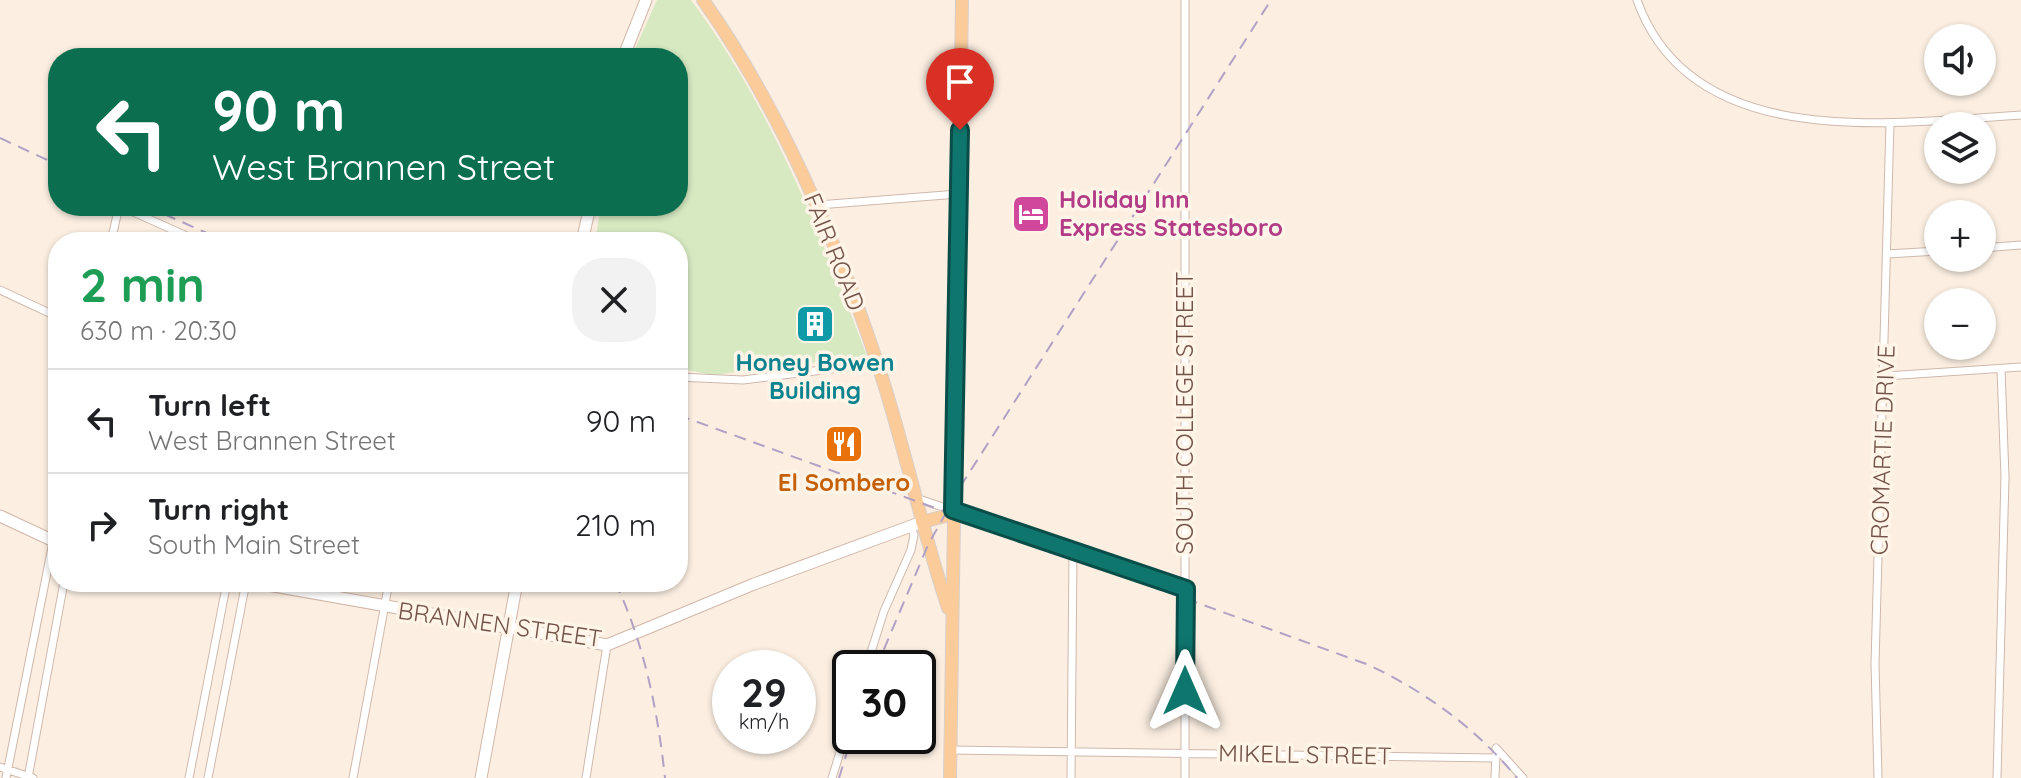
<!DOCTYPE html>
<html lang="en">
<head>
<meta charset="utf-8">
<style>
	:root { --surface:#fff; --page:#f2f2f2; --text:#202124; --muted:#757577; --line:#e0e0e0 }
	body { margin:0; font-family:Quicksand,sans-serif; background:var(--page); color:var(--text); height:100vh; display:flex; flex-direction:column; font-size:30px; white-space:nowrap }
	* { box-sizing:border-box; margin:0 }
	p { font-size:26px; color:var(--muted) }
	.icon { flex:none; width:44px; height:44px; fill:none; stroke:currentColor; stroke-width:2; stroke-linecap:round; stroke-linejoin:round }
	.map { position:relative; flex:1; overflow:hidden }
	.panel { position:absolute; left:48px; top:232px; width:640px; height:360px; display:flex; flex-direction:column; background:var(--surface); border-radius:32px; box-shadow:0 2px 6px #0004 }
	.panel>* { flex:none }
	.hud { position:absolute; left:48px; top:48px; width:640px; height:168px; border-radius:32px; box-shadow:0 2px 6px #0004; background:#0b6e4f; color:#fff; overflow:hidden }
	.buttons { position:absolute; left:1924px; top:24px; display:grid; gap:16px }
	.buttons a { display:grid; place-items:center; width:72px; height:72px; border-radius:50%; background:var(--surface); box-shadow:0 2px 6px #0004; font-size:40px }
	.speed { position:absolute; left:712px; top:650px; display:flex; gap:16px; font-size:40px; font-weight:700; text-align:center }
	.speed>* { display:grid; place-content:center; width:104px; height:104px; border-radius:50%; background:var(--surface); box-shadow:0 2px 6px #0004; line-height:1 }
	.speed small { font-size:20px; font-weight:400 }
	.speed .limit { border:4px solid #111; border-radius:12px; background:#fff; color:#111 }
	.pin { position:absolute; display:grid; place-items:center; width:68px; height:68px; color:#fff; margin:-82px -34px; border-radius:50% 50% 50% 0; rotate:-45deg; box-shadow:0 0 8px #0007 }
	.pin .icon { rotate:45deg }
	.me { position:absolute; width:88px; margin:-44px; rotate:0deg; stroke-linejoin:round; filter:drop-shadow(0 0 6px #0008) }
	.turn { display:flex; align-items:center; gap:28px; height:168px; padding:0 32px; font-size:36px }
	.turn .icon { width:104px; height:104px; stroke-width:2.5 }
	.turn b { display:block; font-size:56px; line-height:68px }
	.round { display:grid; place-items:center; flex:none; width:84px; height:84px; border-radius:32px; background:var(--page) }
	.head { display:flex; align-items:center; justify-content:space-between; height:136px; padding:0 32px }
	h1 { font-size:48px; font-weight:700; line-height:60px; color:#1e9e55 }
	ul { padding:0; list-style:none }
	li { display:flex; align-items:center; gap:24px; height:104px; padding:0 32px; border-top:2px solid var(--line) }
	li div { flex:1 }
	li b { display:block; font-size:30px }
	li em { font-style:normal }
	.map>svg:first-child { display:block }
</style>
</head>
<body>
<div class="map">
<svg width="2021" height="778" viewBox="0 0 2021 778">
	<rect width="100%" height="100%" fill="#fcefe2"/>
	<path fill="#d6e9c1" d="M657 0H691C771 107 820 233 867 356L712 375 678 368V242H595L601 206H678V58H631Z"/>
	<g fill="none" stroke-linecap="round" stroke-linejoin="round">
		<defs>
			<path id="street" d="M1637 0C1691 153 1892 123 2021 115
				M818 205 958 194
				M120 206 200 242
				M111 242 119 206
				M1982 248 2021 245
				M1887 254 1938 251
				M0 290 58 317
				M1886 376 2021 367
				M678 377 743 380 878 363
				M916 498 1186 589
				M866 668 884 611 911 550 914 535 911 526
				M1496 748 1523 778
				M950 750 1496 758
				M0 767 33 778
				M6 778 58 517
				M28 778 64 582
				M189 778 227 582
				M208 778 246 582
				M353 778 389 582
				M586 778 607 645
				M832 778 850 720
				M1071 778 1073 551
				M1185 778V0
				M1495 778 1496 754
				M1878 778 1875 664 1890 123
				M1997 778 2005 477 2001 369"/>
			<path id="secondary" d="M623 58 646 0
				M582 242 590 206
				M0 516 58 543
				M251 582 607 645 754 584 922 522
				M481 778 517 582"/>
			<path id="primary" d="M703 0C777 104 837 241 877 362 904 443 921 527 948 608
				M922 522 953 514
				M950 778 962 0"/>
		</defs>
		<use href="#street" stroke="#cfb8ac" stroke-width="9"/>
		<use href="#secondary" stroke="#d2b7a9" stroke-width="13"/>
		<use href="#primary" stroke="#d8cfcc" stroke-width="14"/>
		<use href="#street" stroke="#fff" stroke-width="7"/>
		<use href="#secondary" stroke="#fff" stroke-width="11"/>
		<use href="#primary" stroke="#fbcc9a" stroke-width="12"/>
		<path stroke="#b1a1c5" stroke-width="2" stroke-dasharray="12 8" stroke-linecap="butt" d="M0 138 58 165
			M146 206 227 242
			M678 415 1369 665C1427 693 1476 728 1517 778
			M615 582C644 642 658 712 665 778
			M876 668 928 545 962 484 1271 0
			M839 778 852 736"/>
	</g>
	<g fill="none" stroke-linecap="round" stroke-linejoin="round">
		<defs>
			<path id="route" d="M960 130 953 510 1186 589 1185 691"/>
		</defs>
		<use href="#route" stroke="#0a4d48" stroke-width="20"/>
		<use href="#route" stroke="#0f766e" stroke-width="14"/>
	</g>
	<defs>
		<symbol id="hotel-square" viewBox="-11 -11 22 22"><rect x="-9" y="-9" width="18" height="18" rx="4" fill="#d1479c" stroke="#fff4e8"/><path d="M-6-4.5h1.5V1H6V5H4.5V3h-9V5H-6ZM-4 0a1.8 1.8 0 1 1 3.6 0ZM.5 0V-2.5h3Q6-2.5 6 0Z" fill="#fff"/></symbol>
		<symbol id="building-square" viewBox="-11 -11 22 22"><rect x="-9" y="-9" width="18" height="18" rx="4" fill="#0f9aa8" stroke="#fff4e8"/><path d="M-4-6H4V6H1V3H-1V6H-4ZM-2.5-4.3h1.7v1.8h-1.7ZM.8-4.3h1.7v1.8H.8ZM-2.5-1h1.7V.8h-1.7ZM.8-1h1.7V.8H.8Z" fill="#fff"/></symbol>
		<symbol id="restaurant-square" viewBox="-11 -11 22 22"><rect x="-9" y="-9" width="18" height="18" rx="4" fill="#e8710a" stroke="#fff4e8"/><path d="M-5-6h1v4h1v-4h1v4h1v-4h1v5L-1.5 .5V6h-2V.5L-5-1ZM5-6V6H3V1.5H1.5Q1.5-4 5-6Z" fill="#fff"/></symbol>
	</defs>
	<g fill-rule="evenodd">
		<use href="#hotel-square" x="1009" y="192" width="44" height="44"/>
		<use href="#building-square" x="793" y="302" width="44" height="44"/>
		<use href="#restaurant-square" x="822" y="422" width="44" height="44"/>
	</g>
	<g text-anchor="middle" stroke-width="7" stroke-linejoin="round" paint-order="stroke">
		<g font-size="24" font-weight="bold" fill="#b23c85" stroke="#fff4e8" text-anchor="start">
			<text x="1059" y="208">Holiday Inn<tspan x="1059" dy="28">Express Statesboro</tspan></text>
		</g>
		<g font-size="24" fill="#745349" stroke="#fff4e8">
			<text transform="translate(834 252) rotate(68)" y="8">FAIR ROAD</text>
			<text transform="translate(1185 413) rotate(-90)" y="8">SOUTH COLLEGE STREET</text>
			<text transform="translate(1883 450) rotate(-88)" y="8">CROMARTIE DRIVE</text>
			<text transform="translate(500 625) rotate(8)" y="8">BRANNEN STREET</text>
			<text transform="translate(1305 755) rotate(1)" y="8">MIKELL STREET</text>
		</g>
		<g font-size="24" font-weight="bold" fill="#0d838f" stroke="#fff4e8">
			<text x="815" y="371">Honey Bowen<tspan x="815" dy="28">Building</tspan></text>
		</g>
		<g font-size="24" font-weight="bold" fill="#c56008" stroke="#fff4e8">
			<text x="844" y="491">El Sombero</text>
		</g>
	</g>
</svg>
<div class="buttons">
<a><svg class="icon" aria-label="sound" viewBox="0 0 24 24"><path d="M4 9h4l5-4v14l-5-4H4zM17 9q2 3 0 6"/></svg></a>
<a><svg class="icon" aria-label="layers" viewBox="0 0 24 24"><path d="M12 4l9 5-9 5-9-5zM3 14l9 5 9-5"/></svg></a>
<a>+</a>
<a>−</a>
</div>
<div class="speed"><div>29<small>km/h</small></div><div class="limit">30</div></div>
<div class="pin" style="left:960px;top:130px;background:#d93025"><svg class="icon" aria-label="arrive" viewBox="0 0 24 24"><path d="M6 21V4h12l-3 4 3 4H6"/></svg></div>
<svg class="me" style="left:1185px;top:691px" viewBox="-20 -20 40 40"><path d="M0-17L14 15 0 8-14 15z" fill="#0f766e" stroke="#fff" stroke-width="4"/></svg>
<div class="hud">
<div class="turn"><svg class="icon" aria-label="left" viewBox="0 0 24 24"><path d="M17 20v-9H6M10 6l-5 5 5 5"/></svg><div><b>90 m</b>West Brannen Street</div></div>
</div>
<section class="panel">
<div class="head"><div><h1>2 min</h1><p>630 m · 20:30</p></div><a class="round"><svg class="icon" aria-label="close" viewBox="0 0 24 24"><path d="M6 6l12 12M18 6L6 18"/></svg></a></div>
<ul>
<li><svg class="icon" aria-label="left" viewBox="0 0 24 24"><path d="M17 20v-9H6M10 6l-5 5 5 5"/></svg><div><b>Turn left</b><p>West Brannen Street</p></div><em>90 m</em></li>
<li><svg class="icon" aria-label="right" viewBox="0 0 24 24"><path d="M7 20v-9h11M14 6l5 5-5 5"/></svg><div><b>Turn right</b><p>South Main Street</p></div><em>210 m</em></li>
</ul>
</section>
</div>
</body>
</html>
